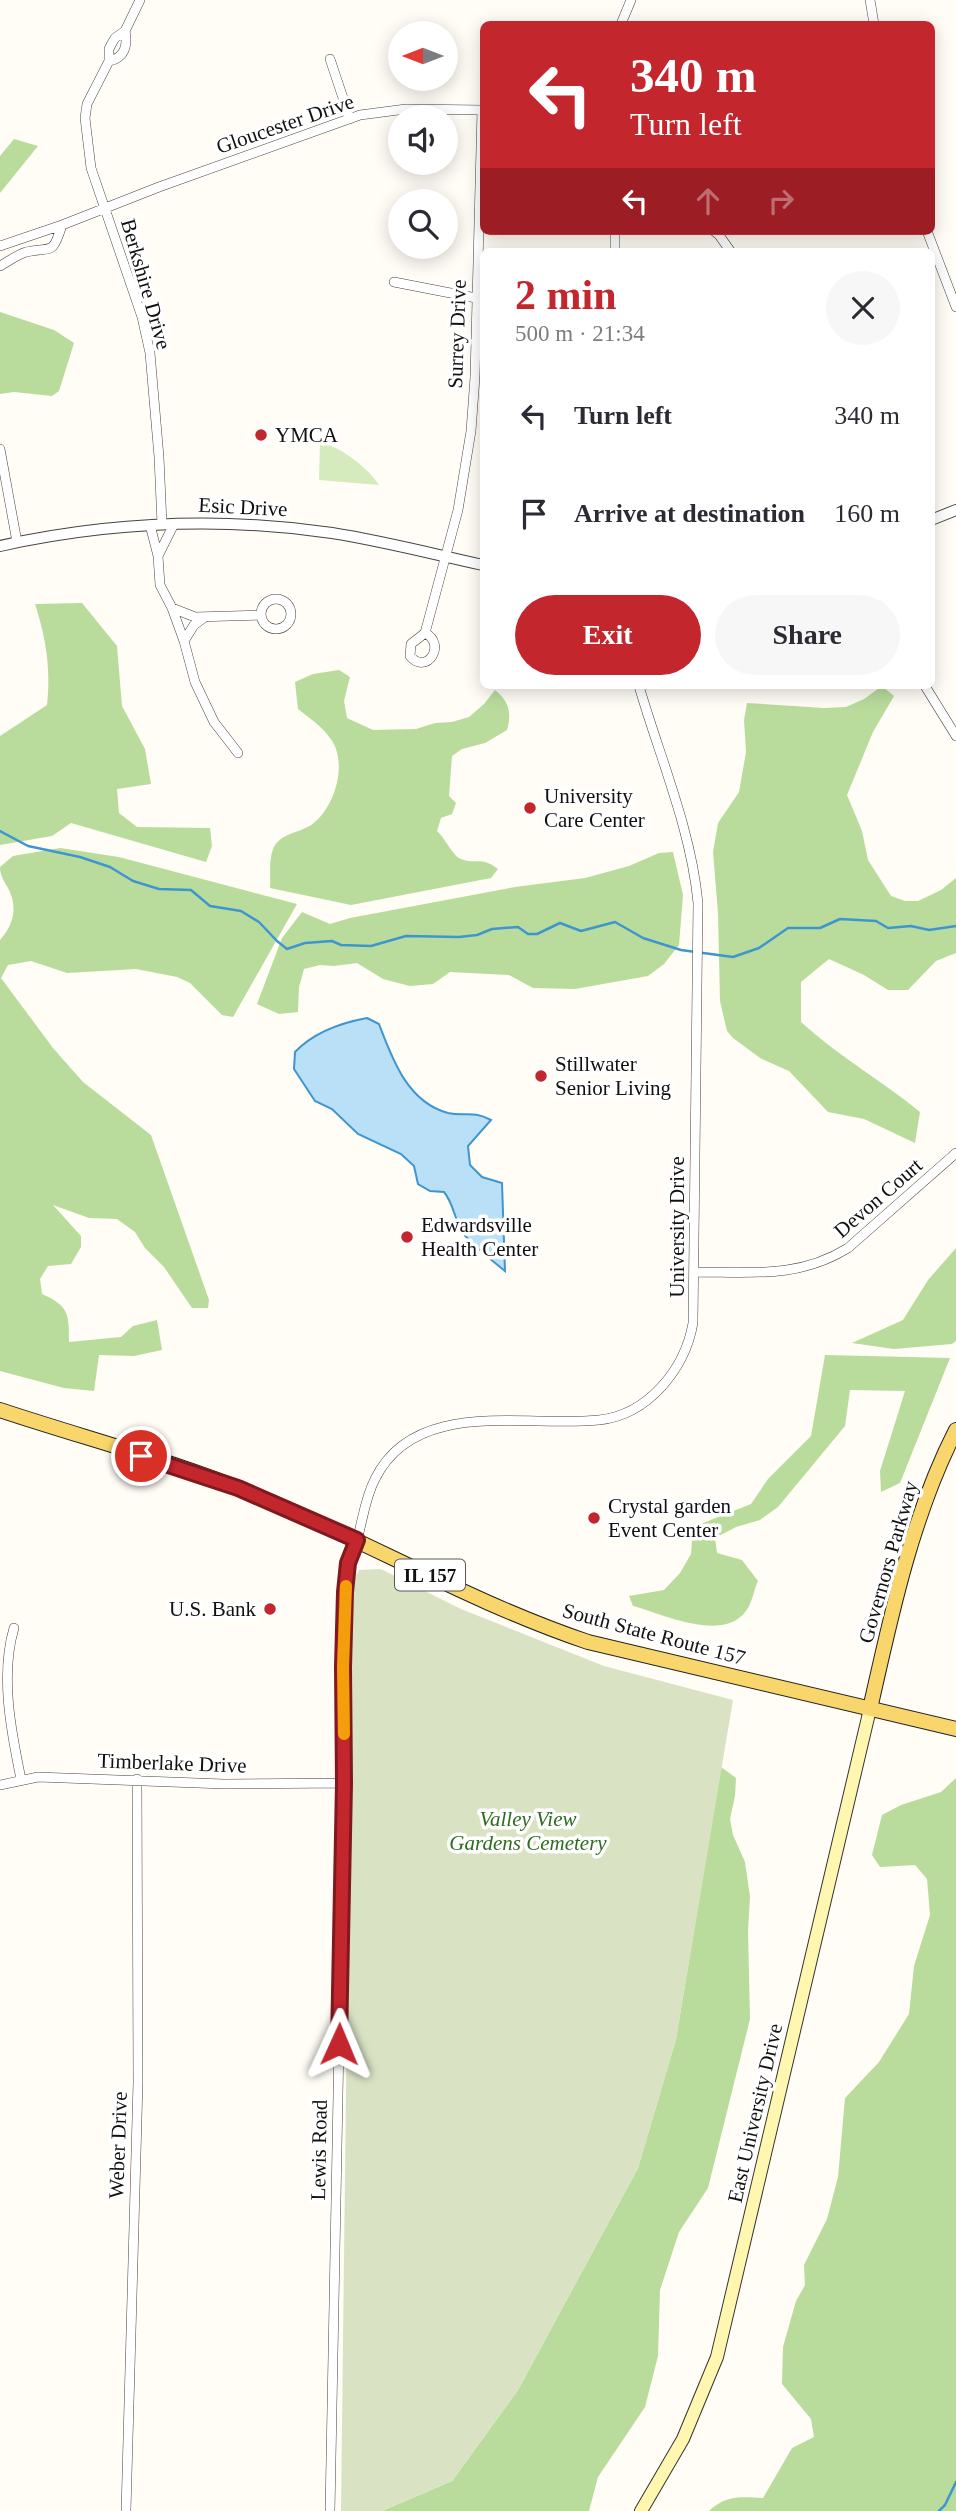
<!DOCTYPE html>
<html lang="en">
<head>
<meta charset="utf-8">
<style>
	:root { --surface:#fff; --page:#f7f7f7; --text:#2b2b33; --muted:#7c7c81; --accent:#c4262e }
	body { margin:0; font-family:Georgia,serif; background:var(--page); color:var(--text); height:100vh; display:flex; flex-direction:column; font-size:26px; white-space:nowrap }
	* { box-sizing:border-box; margin:0 }
	p { font-size:23px; color:var(--muted) }
	.icon { flex:none; width:38px; height:38px; fill:none; stroke:currentColor; stroke-width:2; stroke-linecap:round; stroke-linejoin:round }
	.map { position:relative; flex:1; overflow:hidden }
	.side { position:absolute; left:480px; top:248px; width:455px; height:441px; display:flex; flex-direction:column; background:var(--surface); border-radius:10px; box-shadow:0 4px 18px #0003 }
	.side>* { flex:none }
	.top-card { position:absolute; left:480px; top:21px; width:455px; height:214px; border-radius:10px; box-shadow:0 4px 18px #0003; background:#c4262e; color:#fff; overflow:hidden }
	.needle { width:46px; rotate:270deg }
	.tools { position:absolute; left:388px; top:21px; display:grid; gap:14px }
	.tools a { display:grid; place-items:center; width:70px; height:70px; border-radius:50%; background:var(--surface); box-shadow:0 4px 18px #0003; font-size:35px }
	.pin { position:absolute; display:grid; place-items:center; width:60px; height:60px; color:#fff; margin:-30px; border:4px solid #fff; border-radius:50%; box-shadow:0 2px 7px #0007 }
	.me { position:absolute; width:77px; margin:-38px; rotate:1deg; stroke-linejoin:round; filter:drop-shadow(0 0 5px #0008) }
	.turn { display:flex; align-items:center; gap:24px; height:147px; padding:0 35px; font-size:32px }
	.turn .icon { width:91px; height:91px; stroke-width:2.5 }
	.turn b { display:block; font-size:49px; line-height:60px }
	.lanes { display:flex; align-items:center; height:66px; padding:0 35px; background:#0003; justify-content:center; gap:35px; direction:ltr }
	.lanes .off { opacity:.35 }
	.round { display:grid; place-items:center; flex:none; width:74px; height:74px; border-radius:37px; background:var(--page) }
	.summary { display:flex; align-items:center; justify-content:space-between; height:119px; padding:0 35px }
	h1 { font-size:42px; font-weight:800; line-height:52px; color:var(--accent) }
	.button { display:flex; gap:14px; margin-top:auto; padding:14px 35px }
	.button a { flex:1; height:80px; border-radius:42px; background:var(--accent); color:#fff; font-size:28px; font-weight:800; line-height:80px; text-align:center }
	.button a+a { background:var(--page); color:var(--text) }
	ul { padding:0; list-style:none }
	li { display:flex; align-items:center; gap:21px; height:98px; padding:0 35px }
	li div { flex:1 }
	li b { display:block; font-size:26px }
	li em { font-style:normal }
	.map>svg:first-child { display:block }
</style>
</head>
<body>
<div class="map">
<svg width="956" height="2511" viewBox="0 0 956 2511">
	<rect width="100%" height="100%" fill="#fffdf5"/>
	<path fill="#d5ebbd" d="M320 443C339 445 368 468 379 485L319 480Z"/>
	<path fill="#b9dc9c" d="M14 139 38 146 0 193V156Z
		M0 312 54 330 74 343 59 391 52 396 14 392 0 394Z
		M82 603 117 646 122 706 145 749 151 784 117 789 119 813 137 827 210 828 212 846 206 862 71 823 52 836 0 845V736L47 705C51 669 46 638 35 604Z
		M339 670 350 677 344 701 347 718 373 730 416 729 435 723 452 722 469 717 484 704 495 690C509 701 512 713 507 730L485 743 462 749 452 756 449 796 456 803 452 814 441 818 437 831C444 837 453 855 459 858 475 866 480 855 498 869L491 878 351 905 270 888C271 875 268 857 275 845 285 831 304 833 316 821 336 803 348 761 330 738 322 726 309 718 298 709L295 682 313 674Z
		M882 686 894 696 873 732 847 795 862 831 868 860 891 896 905 901H918L941 890 956 878V953L936 961 908 990H888L864 975 829 959 801 982V1022C838 1056 881 1080 920 1112L915 1143 864 1119 828 1112 789 1071 760 1058 733 1038 727 1031 720 1001 718 913 713 852 718 823 739 792 746 752 744 720 747 703 824 708 846 707 864 699Z
		M60 848 119 857 297 904 233 1017 222 1015 190 983 177 977 136 969 67 973 31 961 8 965 1 978 53 1048 83 1082 151 1135 209 1300 208 1308H192L164 1267 145 1248 135 1232 117 1219 89 1218 53 1205 81 1236V1247L71 1264 48 1266 40 1279 42 1294C69 1306 69 1314 69 1342L121 1337 133 1326 157 1320 162 1350 134 1356 99 1355 94 1391 64 1388 0 1371V940C14 924 18 907 8 888 4 881 0 875 0 867L13 856Z
		M673 852 683 895 679 945 664 964 648 976 575 989 533 988 509 975 450 972 433 984 410 986 383 979 357 963 334 966 320 965 304 969 299 987 298 1012 279 1014 257 1004 282 938 302 912 330 924 350 918 515 887 585 878 629 866 659 853Z
		M956 1248V1341L952 1344 894 1349 852 1343 903 1320 928 1280Z
		M825 1355 950 1358 900 1483 881 1492 880 1471 905 1391 850 1390 845 1426 778 1507 760 1520 736 1527 715 1538 717 1553 742 1560 758 1581C754 1589 752 1604 746 1611 722 1643 663 1614 633 1606L629 1596 664 1590 680 1573 691 1554 693 1527 751 1504 768 1479 811 1436Z
		M721 1767 736 1778 735 1796 730 1819 733 1835 745 1862 750 1897 748 1930 750 2019 708 2188 679 2232 660 2290 658 2356 645 2407 598 2477 589 2511H382L452 2481 518 2390 638 2168 676 2039Z
		M956 1778V2511H709C726 2495 741 2497 763 2498L792 2448 814 2437 811 2419 782 2384 783 2347 796 2301 805 2285 804 2265 827 2219 838 2177 845 2098 879 2062 909 2014 914 1966 930 1915 927 1879 915 1865 880 1867 872 1855 882 1815 901 1805 941 1792Z"/>
	<path fill="#d9e3c4" d="M381 1569 461 1609 604 1666 733 1700 676 2039 638 2168 518 2390 452 2481 382 2511H341L352 1584 359 1570Z"/>
	<path fill="#b9e0f7" stroke="#3f96cf" stroke-width="2" d="M367 1018 379 1024C392 1058 407 1102 448 1113 465 1117 472 1110 491 1120L468 1146 470 1165 482 1177 502 1183 505 1271C495 1263 469 1242 463 1233 454 1219 454 1204 444 1192L430 1191 418 1184 414 1166 401 1154 358 1134 332 1109 315 1101 294 1069 295 1052C314 1032 340 1023 367 1018Z"/>
	<g fill="none" stroke-linecap="round" stroke-linejoin="round">
		<path stroke="#3f96cf" stroke-width="2.5" d="M0 831 28 846 80 857 110 867 133 881 159 889 191 890 210 906 241 911 259 922 277 941 287 949 305 943 332 941 341 945 371 946 406 936 459 937 477 935 492 929 518 927 528 934H537L560 923 581 931 615 922 643 938 681 950 733 957 759 948 788 928H820L840 919 876 921 888 928 911 926 929 930 956 926
			M939 2511 945 2505 956 2482"/>
		<defs>
			<path id="minor" d="M140 0 125 31 115 38 112 43 109 49V61L87 104 85 118 91 168 142 317 150 353 159 457 162 524
				M870 0 874 24
				M621 24 631 0
				M330 59 350 119
				M109 61C125 58 128 45 125 31
				M714 231 719 235 731 252
				M927 231 956 307
				M0 246 62 225 159 187 360 115 406 109 483 110
				M615 252V231
				M0 266C8 262 16 255 26 252 52 246 52 257 62 225
				M394 282 476 298
				M0 449 17 542
				M150 525 158 556 160 585 172 608 184 641 195 682 214 722 238 753
				M158 556 174 524
				M261 614a15 15 0 1 1 30 0a15 15 0 1 1-30 0Z
				M172 608 195 617 261 615
				M425 633C447 644 427 676 410 656L411 644 425 633 458 510 471 431 475 377 482 110
				M184 641 194 625 205 617
				M925 686 956 736
				M694 1272C750 1272 798 1279 848 1248L956 1153
				M14 1628C0 1675 11 1731 21 1779
				M0 1785 38 1777 224 1784 344 1783
				M126 2511 138 2082 137 1779
				M330 2511 344 1783C344 1731 342 1680 344 1628 345 1608 344 1585 348 1565 349 1556 355 1548 357 1540 363 1519 365 1498 375 1479 415 1397 527 1428 599 1420 648 1415 685 1369 693 1323L698 903C691 829 660 758 639 686"/>
			<path id="tertiary" d="M931 520 956 510
				M0 546C109 522 222 517 332 533 383 541 433 554 483 565"/>
			<path id="secondary" d="M641 2511 683 2439 717 2357 870 1709"/>
			<path id="primary" d="M0 1410C87 1439 178 1462 262 1498 372 1544 475 1604 588 1642L956 1729
				M870 1709C891 1615 912 1516 956 1430"/>
		</defs>
		<use href="#minor" stroke="#444" stroke-width="10"/>
		<use href="#tertiary" stroke="#444" stroke-width="12"/>
		<use href="#secondary" stroke="#333" stroke-width="14"/>
		<use href="#primary" stroke="#222" stroke-width="16"/>
		<use href="#minor" stroke="#fff" stroke-width="9"/>
		<use href="#tertiary" stroke="#fff" stroke-width="10"/>
		<use href="#secondary" stroke="#fff6b0" stroke-width="12"/>
		<use href="#primary" stroke="#f9d66b" stroke-width="14"/>
	</g>
	<g fill="none" stroke-linecap="round" stroke-linejoin="round">
		<defs>
			<path id="route" d="M141 1456 238 1488 357 1540 348 1563 345 1592 343 1667 344 1783 339 2044"/>
		</defs>
		<use href="#route" stroke="#7f191e" stroke-width="18"/>
		<use href="#route" stroke="#c4262e" stroke-width="12"/>
		<path stroke="#f59e0b" stroke-width="12" d="M344 1734 343 1667 346 1586"/>
	</g>
	<g fill="#c4262e" stroke="#fff" stroke-width="2.5">
		<circle cx="261" cy="435" r="7"/>
		<circle cx="530" cy="808" r="7"/>
		<circle cx="541" cy="1076" r="7"/>
		<circle cx="407" cy="1237" r="7"/>
		<circle cx="594" cy="1518" r="7"/>
		<circle cx="270" cy="1609" r="7"/>
	</g>
	<g text-anchor="middle" stroke-width="7" stroke-linejoin="round" paint-order="stroke">
		<rect fill="#fff" stroke="#585858" stroke-width="2" x="395" y="1559.5" width="70" height="31" rx="5"/>
		<g font-size="19" font-weight="bold" fill="#111">
			<text x="430" y="1582">IL 157</text>
		</g>
		<g font-size="21" fill="#111" stroke="#fff">
			<text transform="translate(285 124) rotate(-19)" y="7">Gloucester Drive</text>
			<text transform="translate(146 284) rotate(74)" y="7">Berkshire Drive</text>
			<text transform="translate(457 334) rotate(-88)" y="7">Surrey Drive</text>
			<text transform="translate(243 507) rotate(3)" y="7">Esic Drive</text>
			<text transform="translate(878 1198) rotate(-41)" y="7">Devon Court</text>
			<text transform="translate(677 1227) rotate(-90)" y="7">University Drive</text>
			<text transform="translate(888 1562) rotate(-74)" y="7">Governors Parkway</text>
			<text transform="translate(654 1634) rotate(15)" y="7">South State Route 157</text>
			<text transform="translate(172 1763) rotate(2)" y="7">Timberlake Drive</text>
			<text transform="translate(755 2113) rotate(-77)" y="7">East University Drive</text>
			<text transform="translate(118 2145) rotate(-88)" y="7">Weber Drive</text>
			<text transform="translate(319 2150) rotate(-89)" y="7">Lewis Road</text>
		</g>
		<g font-size="21" fill="#111" stroke="#fff" text-anchor="start">
			<text x="275" y="442">YMCA</text>
			<text x="544" y="803">University<tspan x="544" dy="24">Care Center</tspan></text>
			<text x="555" y="1071">Stillwater<tspan x="555" dy="24">Senior Living</tspan></text>
			<text x="421" y="1232">Edwardsville<tspan x="421" dy="24">Health Center</tspan></text>
			<text x="608" y="1513">Crystal garden<tspan x="608" dy="24">Event Center</tspan></text>
			<text x="256" y="1616" text-anchor="end">U.S. Bank</text>
		</g>
		<g font-size="21" font-style="italic" fill="#2f6b1f" stroke="#fff">
			<text x="528" y="1826">Valley View<tspan x="528" dy="24">Gardens Cemetery</tspan></text>
		</g>
	</g>
</svg>
<div class="tools">
<a><svg class="needle" viewBox="-14 -14 28 28"><path d="M0-13l5 13h-10z" fill="#e53935"/><path d="M0 13l5-13h-10z" fill="#7c7c81"/></svg></a>
<a><svg class="icon" aria-label="sound" viewBox="0 0 24 24"><path d="M4 9h4l5-4v14l-5-4H4zM17 9q2 3 0 6"/></svg></a>
<a><svg class="icon" aria-label="search" viewBox="0 0 24 24"><circle cx="10" cy="10" r="6"/><path d="M15 15l6 6"/></svg></a>
</div>
<div class="pin" style="left:141px;top:1456px;background:#d93025"><svg class="icon" aria-label="arrive" viewBox="0 0 24 24"><path d="M6 21V4h12l-3 4 3 4H6"/></svg></div>
<svg class="me" style="left:339px;top:2044px" viewBox="-20 -20 40 40"><path d="M0-17L14 15 0 8-14 15z" fill="#c4262e" stroke="#fff" stroke-width="4"/></svg>
<div class="top-card">
<div class="turn"><svg class="icon" aria-label="left" viewBox="0 0 24 24"><path d="M17 20v-9H6M10 6l-5 5 5 5"/></svg><div><b>340 m</b>Turn left</div></div>
<div class="lanes"><svg class="icon" aria-label="left" viewBox="0 0 24 24"><path d="M17 20v-9H6M10 6l-5 5 5 5"/></svg><svg class="icon off" aria-label="ahead" viewBox="0 0 24 24"><path d="M12 20V5M6 11l6-6 6 6"/></svg><svg class="icon off" aria-label="right" viewBox="0 0 24 24"><path d="M7 20v-9h11M14 6l5 5-5 5"/></svg></div>
</div>
<section class="side">
<div class="summary"><div><h1>2 min</h1><p>500 m · 21:34</p></div><a class="round"><svg class="icon" aria-label="close" viewBox="0 0 24 24"><path d="M6 6l12 12M18 6L6 18"/></svg></a></div>
<ul>
<li><svg class="icon" aria-label="left" viewBox="0 0 24 24"><path d="M17 20v-9H6M10 6l-5 5 5 5"/></svg><div><b>Turn left</b></div><em>340 m</em></li>
<li><svg class="icon" aria-label="arrive" viewBox="0 0 24 24"><path d="M6 21V4h12l-3 4 3 4H6"/></svg><div><b>Arrive at destination</b></div><em>160 m</em></li>
</ul>
<div class="button"><a>Exit</a><a>Share</a></div>
</section>
</div>
</body>
</html>
